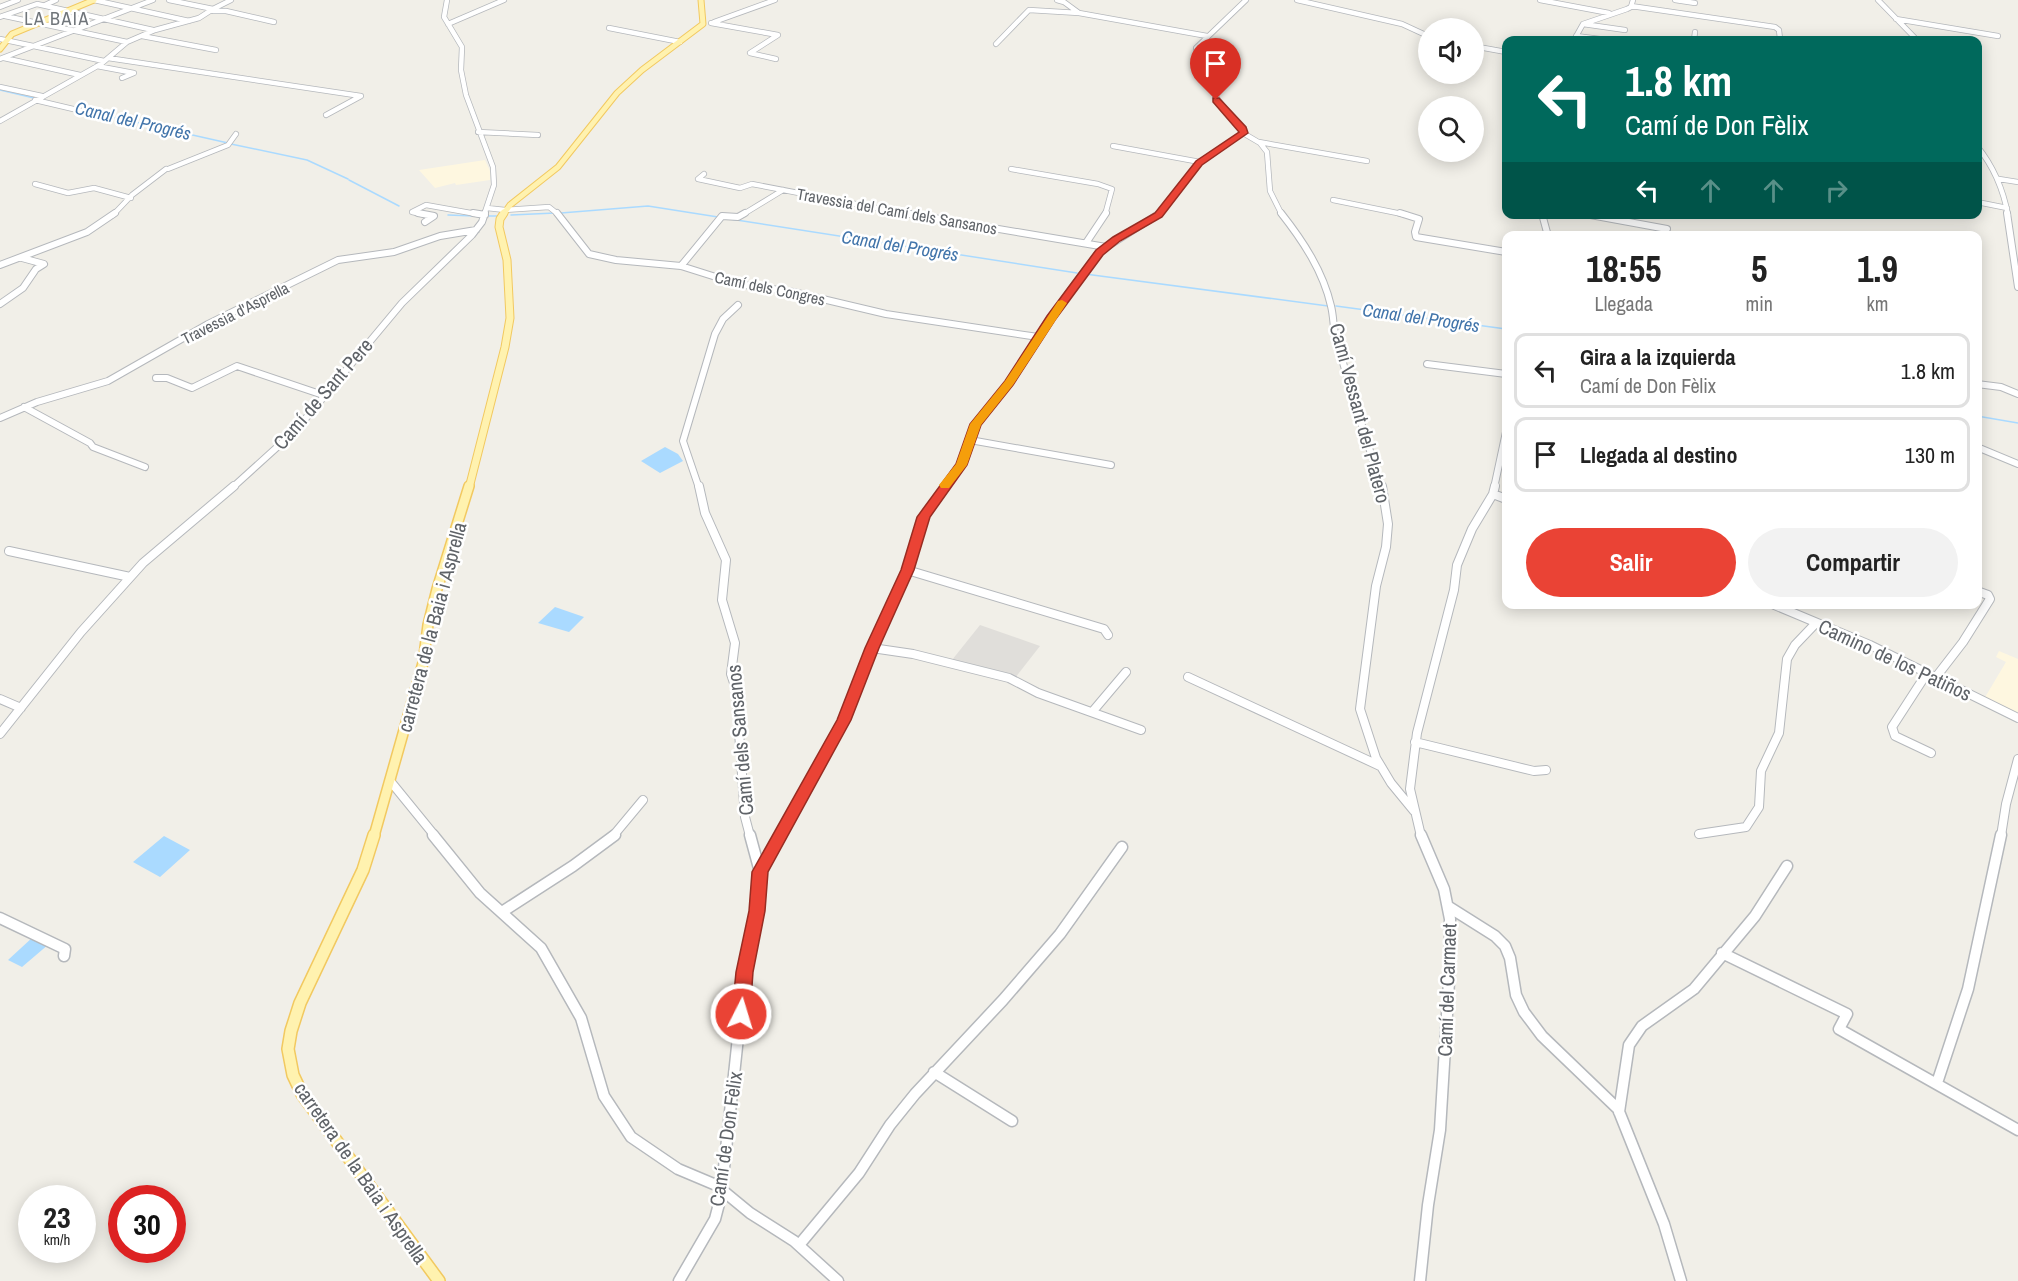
<!DOCTYPE html>
<html lang="es">
<head>
<meta charset="utf-8">
<style>
	:root { --surface:#fff; --page:#f2f2f2; --text:#222; --muted:#767676; --line:#e0e0e0; --accent:#ea4335 }
	body { margin:0; font-family:"Archivo Narrow",sans-serif; background:var(--page); color:var(--text); height:100vh; display:flex; flex-direction:column; font-size:22px; white-space:nowrap }
	* { box-sizing:border-box; margin:0 }
	p { font-size:20px; color:var(--muted) }
	.icon { flex:none; width:33px; height:33px; fill:none; stroke:currentColor; stroke-width:2; stroke-linecap:round; stroke-linejoin:round }
	.map { position:relative; flex:1; overflow:hidden }
	.drawer { position:absolute; left:1502px; top:231px; width:480px; height:378px; display:flex; flex-direction:column; background:var(--surface); border-radius:12px; box-shadow:0 3px 15px #0003 }
	.drawer>* { flex:none }
	.top-card { position:absolute; left:1502px; top:36px; width:480px; height:183px; border-radius:12px; box-shadow:0 3px 15px #0003; background:#00695c; color:#fff; overflow:hidden }
	.fabs { position:absolute; left:1418px; top:18px; display:grid; gap:12px }
	.fabs a { display:grid; place-items:center; width:66px; height:66px; border-radius:50%; background:var(--surface); box-shadow:0 3px 15px #0003; font-size:30px }
	.speed { position:absolute; left:18px; top:1185px; display:flex; gap:12px; font-size:30px; font-weight:700; text-align:center }
	.speed>* { display:grid; place-content:center; width:78px; height:78px; border-radius:50%; background:var(--surface); box-shadow:0 3px 15px #0003; line-height:1 }
	.speed small { font-size:15px; font-weight:400 }
	.speed .limit { border:9px solid #d22; background:#fff; color:#111 }
	.pin { position:absolute; display:grid; place-items:center; width:51px; height:51px; color:#fff; margin:-62px -26px; border-radius:50% 50% 50% 0; rotate:-45deg; box-shadow:0 0 6px #0007 }
	.pin .icon { rotate:45deg }
	.me { position:absolute; width:66px; margin:-33px; rotate:5deg; stroke-linejoin:round; filter:drop-shadow(0 0 4px #0008) }
	.turn { display:flex; align-items:center; gap:21px; height:126px; padding:0 24px; font-size:27px }
	.turn .icon { width:78px; height:78px; stroke-width:2.5 }
	.turn b { display:block; font-size:42px; line-height:51px }
	.lanes { display:flex; align-items:center; height:57px; padding:0 24px; background:#0003; justify-content:center; gap:30px; direction:ltr }
	.lanes .off { opacity:.35 }
	.eta { display:flex; justify-content:space-evenly; align-items:center; height:102px; text-align:center }
	.eta b { font-size:36px; font-weight:700; line-height:42px }
	.primary-button { display:flex; gap:12px; margin-top:auto; padding:12px 24px }
	.primary-button a { flex:1; height:69px; border-radius:36px; background:var(--accent); color:#fff; font-size:24px; font-weight:700; line-height:69px; text-align:center }
	.primary-button a+a { background:var(--page); color:var(--text) }
	ul { padding:0; list-style:none }
	li { display:flex; align-items:center; gap:18px; height:75px; margin:0 12px 9px; padding:0 12px; border:3px solid var(--line); border-radius:12px }
	li div { flex:1 }
	li b { display:block; font-size:22px }
	li em { font-style:normal }
	.map>svg:first-child { display:block }
</style>
</head>
<body>
<div class="map">
<svg width="2018" height="1281" viewBox="0 0 2018 1281">
	<rect width="100%" height="100%" fill="#f1efe8"/>
	<path fill="#fef7e0" d="M485 160 490 171V180L456 185 455 183 435 188 419 170Z
		M1999 651 2018 659V715L1984 699 2006 662 1996 657Z"/>
	<path fill="#e0deda" d="M980 625 1040 646 1015 678 952 660Z"/>
	<path fill="#aadaff" d="M665 447 678 454 683 461 660 473 641 461Z
		M555 607 584 617 569 632 538 623Z
		M164 836 190 850 160 877 133 862Z
		M33 937 49 944 22 967 8 960Z"/>
	<g fill="none" stroke-linecap="round" stroke-linejoin="round">
		<path stroke="#aadaff" stroke-width="1.5" d="M0 90 34 98
			M108 116 228 143
			M231 144 307 160 348 179
			M349 180 399 206
			M561 213 648 206 718 217
			M448 215 475 216
			M511 215 555 213
			M489 216H499
			M730 219 1077 273
			M1085 274 1328 306
			M1336 306 1506 329
			M1977 416 2018 423"/>
		<defs>
			<path id="minor-far3" d="M94 0 189 21
				M169 0 213 9
				M447 0 444 17 462 47 461 70 466 95 493 167 494 185 484 215
				M1057 0 1064 2 1079 13 1207 36
				M1297 0 1402 24 1428 36
				M1540 0 1609 13
				M1675 0 1695 3
				M1878 0 1917 40
				M45 5 56 0
				M1631 6 1775 27 1779 30 1780 39 1785 40
				M0 7 18 0
				M213 9 231 0
				M213 11H226L274 22
				M5 16 127 42
				M0 17 37 4 153 30
				M1896 19 1998 36
				M714 22 775 0
				M711 23 778 35 750 53 776 59
				M448 24 504 0
				M1583 24 1625 30
				M609 28 680 42
				M142 36 216 50
				M1576 36 1608 40
				M0 39 104 61
				M1574 40 1583 24 1627 9 1631 7 1633 0
				M1694 40 1695 32
				M996 44 1029 10 1079 13
				M1473 46 1506 52
				M4 58 80 75
				M108 58 361 96 326 115
				M0 59 153 0
				M97 66 134 73 122 78
				M0 87 42 96
				M35 100 107 117
				M0 121 101 64 127 42 155 30 199 18 213 9
				M478 132 538 135
				M1243 133 1260 143 1267 152 1270 191 1282 215
				M1259 142 1367 161
				M1113 146 1200 162
				M1977 146C1994 167 2003 188 2008 215
				M168 169 228 145 236 134
				M1011 169 1098 184 1112 189 1105 215
				M704 174 698 179 740 188 752 184 913 215
				M1999 179 2018 182
				M35 184 68 193 94 188 131 198
				M1333 200 1407 215
				M1977 202 2007 208
				M487 208 505 210 549 207 559 215
				M1585 214 1588 215
				M113 215 132 195 166 169
				M426 215 412 212 426 205 482 215
				M742 215 783 190
				M1158 215 1199 163 1243 133V129C1217 101 1205 86 1196 48L1246 0"/>
			<path id="minor-far2" d="M418 213 434 216 425 222
				M473 213 485 215
				M557 213 589 254 616 260 681 266 738 284 793 292 886 314 1038 337
				M904 213 1106 247
				M1281 213C1303 241 1323 271 1331 306 1334 318 1333 330 1337 342 1351 391 1366 439 1382 488
				M1400 213 1419 219 1415 232 1416 237 1506 252
				M2007 213 2018 287
				M1542 214 1548 236
				M1585 214 1667 229
				M1086 243 1106 213
				M0 265 87 232 115 213
				M681 266 722 216 738 217 745 213
				M0 304 23 288 36 269 44 264 22 258
				M1427 364 1506 374
				M156 378H167L192 388 237 366 326 396
				M1977 384 2001 387 2018 394
				M24 407 90 443 93 447 145 467
				M0 418 37 402 108 381 208 324 338 260 394 252 440 236 476 230
				M970 440 1111 465
				M1977 447 2018 464
				M232 488 296 430 402 303 472 235 482 222 485 213
				M699 488 683 441 715 334 723 319 738 305
				M945 488 961 465 976 424 1009 383 1050 318 1099 252 1160 213
				M1494 488 1506 432"/>
			<path id="minor-far1" d="M699 486 705 513 726 560 722 600 735 643 731 674 736 689 745 817 750 836
				M1382 486 1388 524 1386 547 1376 586 1360 709 1376 758 1391 783 1414 811
				M1493 494 1506 499
				M9 551 130 577
				M907 570 1104 629 1108 635
				M1772 604 1870 645 2018 718
				M872 648 913 654 1009 678 1038 693 1141 730
				M1927 673 1892 727 1895 736 1931 753
				M1188 677 1380 766
				M1936 677 1963 642 1990 599 1988 595 1977 591
				M0 699 21 708
				M1093 711 1126 672
				M0 734 81 632 143 563 234 486
				M1415 742 1534 771 1546 770
				M391 782 435 836
				M1699 834 1746 827 1759 807 1761 771 1779 733 1787 659 1795 645 1816 623
				M613 836 643 800
				M780 836 844 720 872 648 907 570 924 517 946 486
				M1421 836 1410 789 1417 733 1454 590 1457 565 1472 529 1493 494 1495 486
				M2001 836 2006 804 2018 759"/>
			<path id="minor" d="M433 835 480 893 541 948 581 1018 604 1096 631 1137 678 1169 716 1185 750 1213 794 1241 838 1281
				M750 835 760 872
				M1449 907 1495 936 1505 946 1510 958 1516 995 1524 1012 1542 1036 1618 1109 1664 1224 1681 1281
				M502 912 573 866 615 835
				M0 918 65 949 64 956
				M1722 953 1847 1014 1839 1029 2018 1130
				M934 1072 1012 1121
				M1937 1083 1968 989 2001 835
				M1619 1112 1629 1045 1642 1026 1694 989 1755 916 1787 866
				M799 1245 859 1173 890 1125 915 1094 1003 1000 1060 934 1122 847
				M679 1281 715 1219 721 1196 745 972 757 911 760 872 781 835
				M1420 1281 1428 1205 1440 1130 1450 965V919L1444 889 1421 835"/>
			<path id="major-far3" d="M0 49 12 34 94 0
				M503 215 510 205 558 167 617 93 642 70 703 24 701 0"/>
			<path id="major-far2" d="M469 488 505 347 510 318 507 260 499 227 500 219 504 213"/>
			<path id="major-far1" d="M374 836 423 663 428 625 437 589 469 486"/>
			<path id="major" d="M374 835 363 870 300 1003 291 1031 288 1049 293 1075 302 1094 439 1281"/>
		</defs>
		<use href="#minor-far3" stroke="#b5b8bc" stroke-width="6"/>
		<use href="#minor-far2" stroke="#b5b8bc" stroke-width="8"/>
		<use href="#minor-far1" stroke="#b5b8bc" stroke-width="10"/>
		<use href="#minor" stroke="#b5b8bc" stroke-width="13"/>
		<use href="#major-far3" stroke="#f2c960" stroke-width="7"/>
		<use href="#major-far2" stroke="#f2c960" stroke-width="9"/>
		<use href="#major-far1" stroke="#f2c960" stroke-width="12"/>
		<use href="#major" stroke="#f2c960" stroke-width="14"/>
		<use href="#minor-far3" stroke="#fff" stroke-width="4.5"/>
		<use href="#minor-far2" stroke="#fff" stroke-width="6"/>
		<use href="#minor-far1" stroke="#fff" stroke-width="8"/>
		<use href="#minor" stroke="#fff" stroke-width="10"/>
		<use href="#major-far3" stroke="#fff2af" stroke-width="5"/>
		<use href="#major-far2" stroke="#fff2af" stroke-width="7"/>
		<use href="#major-far1" stroke="#fff2af" stroke-width="9"/>
		<use href="#major" stroke="#fff2af" stroke-width="11"/>
	</g>
	<path fill="#ea4335" stroke="#982c22" stroke-width="1.5" d="M1213 98H1219L1246 127 1248 133 1202 165 1162 217 1120 241 1103 255 1055 320 1013 385 981 425 967 465 930 517 914 570 879 648 851 720 768 872 765 911 753 972 750 1014 747 1019 741 1021 735 1019 732 1014 736 972 749 911 752 872 837 720 865 648 901 570 917 517 956 464 970 424 1005 381 1047 316 1096 250 1113 237 1155 213 1196 161 1239 132 1213 102Z"/>
	<path fill="#f59e0b" d="M1062 300 1067 303 1013 385 981 425 967 465 949 488H941L939 485 956 464 970 424 1005 381 1058 301Z"/>
	<g text-anchor="middle" stroke-width="5" stroke-linejoin="round" paint-order="stroke">
		<g font-size="16" fill="#5f6368" stroke="#fff">
			<text transform="translate(897 211) rotate(10)" y="6">Travessia del Camí dels Sansanos</text>
			<text transform="translate(770 288) rotate(12)" y="6">Camí dels Congres</text>
			<text transform="translate(235 313) rotate(-27)" y="6">Travessia d'Asprella</text>
		</g>
		<g font-size="18" letter-spacing="1.5" fill="#70757a" stroke="#fff">
			<text x="57" y="25">LA BAIA</text>
		</g>
		<g font-size="18" font-style="italic" fill="#4174aa" stroke="#fff">
			<text transform="translate(133 121) rotate(13)" y="6">Canal del Progrés</text>
			<text transform="translate(900 246) rotate(9)" y="6">Canal del Progrés</text>
			<text transform="translate(1421 318) rotate(8)" y="6">Canal del Progrés</text>
		</g>
		<g font-size="20" fill="#5f6368" stroke="#fff">
			<text transform="translate(323 394) rotate(-49)" y="7">Camí de Sant Pere</text>
			<text transform="translate(1360 413) rotate(75)" y="7">Camí Vessant del Platero</text>
			<text transform="translate(432 627) rotate(-75)" y="7">carretera de la Baia i Asprella</text>
			<text transform="translate(1895 660) rotate(25)" y="7">Camino de los Patiños</text>
			<text transform="translate(740 740) rotate(-95)" y="7">Camí dels Sansanos</text>
			<text transform="translate(1447 990) rotate(-88)" y="7">Camí del Carmaet</text>
			<text transform="translate(726 1139) rotate(-82)" y="7">Camí de Don Fèlix</text>
			<text transform="translate(361 1173) rotate(55)" y="7">carretera de la Baia i Asprella</text>
		</g>
	</g>
</svg>
<div class="fabs">
<a><svg class="icon" aria-label="sound" viewBox="0 0 24 24"><path d="M4 9h4l5-4v14l-5-4H4zM17 9q2 3 0 6"/></svg></a>
<a><svg class="icon" aria-label="search" viewBox="0 0 24 24"><circle cx="10" cy="10" r="6"/><path d="M15 15l6 6"/></svg></a>
</div>
<div class="speed"><div>23<small>km/h</small></div><div class="limit">30</div></div>
<div class="pin" style="left:1216px;top:100px;background:#d93025"><svg class="icon" aria-label="arrive" viewBox="0 0 24 24"><path d="M6 21V4h12l-3 4 3 4H6"/></svg></div>
<svg class="me" style="left:741px;top:1014px" viewBox="-20 -20 40 40"><circle r="17" fill="#ea4335" stroke="#fff" stroke-width="3"/><path d="M0-11L8 9 0 5-8 9z" fill="#fff"/></svg>
<div class="top-card">
<div class="turn"><svg class="icon" aria-label="left" viewBox="0 0 24 24"><path d="M17 20v-9H6M10 6l-5 5 5 5"/></svg><div><b>1.8 km</b>Camí de Don Fèlix</div></div>
<div class="lanes"><svg class="icon" aria-label="left" viewBox="0 0 24 24"><path d="M17 20v-9H6M10 6l-5 5 5 5"/></svg><svg class="icon off" aria-label="ahead" viewBox="0 0 24 24"><path d="M12 20V5M6 11l6-6 6 6"/></svg><svg class="icon off" aria-label="ahead" viewBox="0 0 24 24"><path d="M12 20V5M6 11l6-6 6 6"/></svg><svg class="icon off" aria-label="right" viewBox="0 0 24 24"><path d="M7 20v-9h11M14 6l5 5-5 5"/></svg></div>
</div>
<section class="drawer">
<div class="eta">
<div><b>18:55</b><p>Llegada</p></div>
<div><b>5</b><p>min</p></div>
<div><b>1.9</b><p>km</p></div>
</div>
<ul>
<li><svg class="icon" aria-label="left" viewBox="0 0 24 24"><path d="M17 20v-9H6M10 6l-5 5 5 5"/></svg><div><b>Gira a la izquierda</b><p>Camí de Don Fèlix</p></div><em>1.8 km</em></li>
<li><svg class="icon" aria-label="arrive" viewBox="0 0 24 24"><path d="M6 21V4h12l-3 4 3 4H6"/></svg><div><b>Llegada al destino</b></div><em>130 m</em></li>
</ul>
<div class="primary-button"><a>Salir</a><a>Compartir</a></div>
</section>
</div>
</body>
</html>
